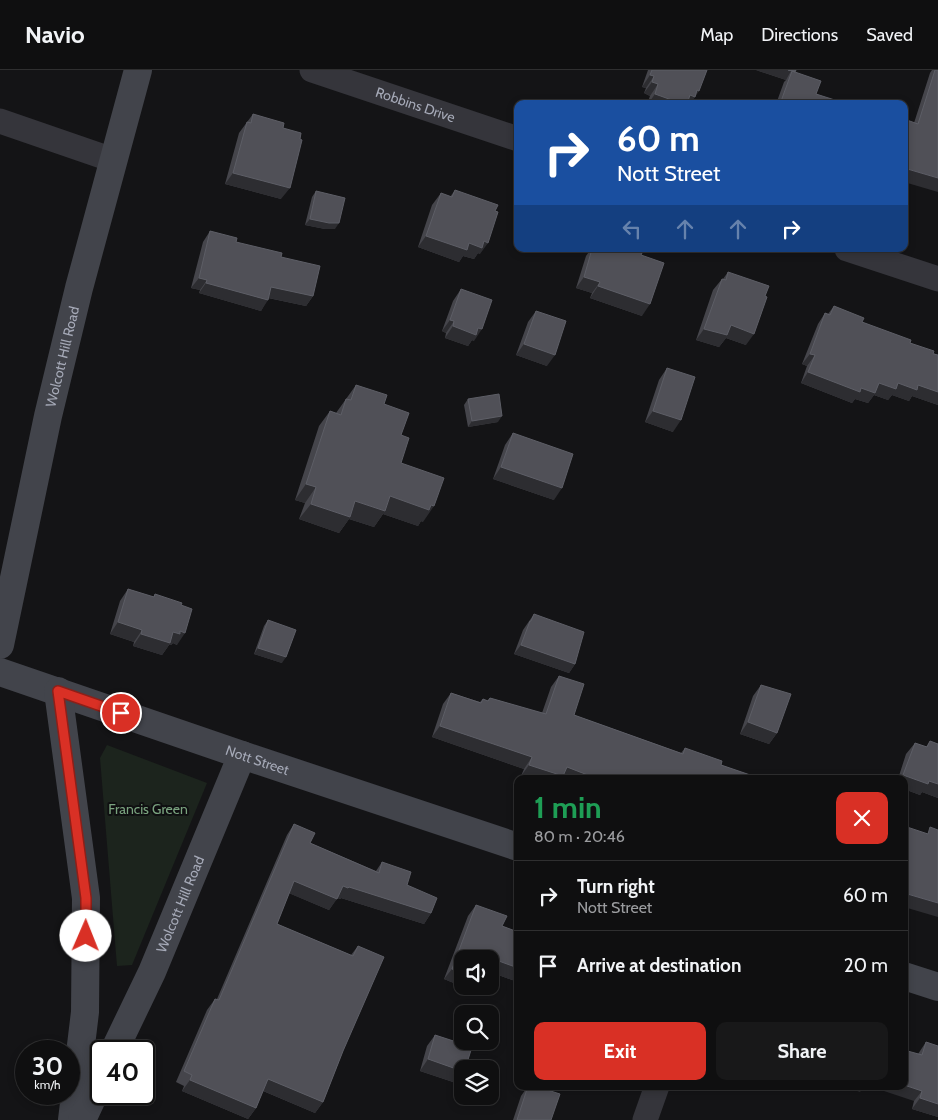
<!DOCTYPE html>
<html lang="en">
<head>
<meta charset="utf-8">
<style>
	:root { --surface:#0f0f10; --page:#181819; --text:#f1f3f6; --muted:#9b9c9f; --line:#2f2f30; --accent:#d93025 }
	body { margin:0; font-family:Cabin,sans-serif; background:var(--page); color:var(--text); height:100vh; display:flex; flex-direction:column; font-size:19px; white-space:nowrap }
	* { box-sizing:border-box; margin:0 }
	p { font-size:16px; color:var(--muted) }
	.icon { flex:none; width:28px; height:28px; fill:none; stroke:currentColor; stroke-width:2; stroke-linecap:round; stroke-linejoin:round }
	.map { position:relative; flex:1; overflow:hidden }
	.drawer { position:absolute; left:514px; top:705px; width:394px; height:315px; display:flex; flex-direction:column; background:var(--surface); border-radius:10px; box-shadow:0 2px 8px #0003,0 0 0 1px var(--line) }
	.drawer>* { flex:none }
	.banner { position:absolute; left:514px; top:30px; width:394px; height:152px; border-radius:10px; box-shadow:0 2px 8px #0003,0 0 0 1px var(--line); background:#1a4fa0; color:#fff; overflow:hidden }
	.fabs { position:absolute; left:454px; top:880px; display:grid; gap:10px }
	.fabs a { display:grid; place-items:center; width:45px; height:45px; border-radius:10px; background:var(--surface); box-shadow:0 2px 8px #0003,0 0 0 1px var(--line); font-size:25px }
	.speed { position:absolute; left:15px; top:970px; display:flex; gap:10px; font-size:25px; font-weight:700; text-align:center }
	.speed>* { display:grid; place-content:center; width:65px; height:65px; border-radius:50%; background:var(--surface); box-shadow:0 2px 8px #0003,0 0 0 1px var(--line); line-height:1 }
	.speed small { font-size:12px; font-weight:400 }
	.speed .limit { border:2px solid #111; border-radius:8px; background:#fff; color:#111 }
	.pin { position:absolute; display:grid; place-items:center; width:42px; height:42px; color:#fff; margin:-21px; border:2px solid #fff; border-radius:50%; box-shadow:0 1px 5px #0007 }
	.me { position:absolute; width:55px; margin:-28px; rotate:1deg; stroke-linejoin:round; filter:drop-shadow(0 0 4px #0008) }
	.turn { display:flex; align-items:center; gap:18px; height:105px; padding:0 20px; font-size:22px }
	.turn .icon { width:65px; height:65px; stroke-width:2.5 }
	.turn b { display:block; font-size:35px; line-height:42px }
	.lanes { display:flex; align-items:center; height:48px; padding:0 20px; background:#0003; justify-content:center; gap:25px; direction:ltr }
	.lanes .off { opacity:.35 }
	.round { display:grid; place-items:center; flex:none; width:52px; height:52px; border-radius:10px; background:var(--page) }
	.overview { display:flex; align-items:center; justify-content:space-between; height:85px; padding:0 20px }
	h1 { font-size:30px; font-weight:800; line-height:38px; color:#1e9e55 }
	.cta { display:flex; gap:10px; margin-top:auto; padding:10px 20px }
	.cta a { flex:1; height:58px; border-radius:10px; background:var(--accent); color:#fff; font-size:20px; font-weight:800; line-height:58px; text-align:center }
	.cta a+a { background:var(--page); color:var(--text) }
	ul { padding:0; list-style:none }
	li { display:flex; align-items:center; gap:15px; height:70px; padding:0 20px; border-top:1px solid var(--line) }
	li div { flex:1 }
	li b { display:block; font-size:19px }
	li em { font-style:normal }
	header { display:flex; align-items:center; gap:30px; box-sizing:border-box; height:70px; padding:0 25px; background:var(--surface); border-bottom:1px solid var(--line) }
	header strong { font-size:24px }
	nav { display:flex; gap:28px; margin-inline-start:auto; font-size:18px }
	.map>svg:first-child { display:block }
</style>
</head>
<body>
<header>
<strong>Navio</strong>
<nav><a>Map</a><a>Directions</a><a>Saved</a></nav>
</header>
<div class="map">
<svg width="938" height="1050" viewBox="0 0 938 1050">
	<rect width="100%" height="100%" fill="#141416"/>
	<path fill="#1c241d" d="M107 675 207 713 132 895 117 896 100 688Z"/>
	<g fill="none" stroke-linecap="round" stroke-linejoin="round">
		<g stroke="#35353b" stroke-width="25">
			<path id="s1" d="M312 0 518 69"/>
			<path d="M0 51 113 90"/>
			<path d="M847 179 938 209"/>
			<path d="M645 1050 657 1016"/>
		</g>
		<g stroke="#42444b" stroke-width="28">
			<path id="s2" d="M0 575 48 346 79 218 138 0"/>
			<path id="s3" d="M0 602 242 685 518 777"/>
			<path d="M58 621 86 828 85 942 72 1050"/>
			<path d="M904 906 938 917"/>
			<path id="s4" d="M114 981 152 902 242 685"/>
			<path d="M82 1050 101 1009"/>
		</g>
	</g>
	<path fill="#45454b" d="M648 0H707L691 33 690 34H647L650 26 644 23 646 18 642 17Z
		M756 0 795 2 816 24 840 34H776L784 12 786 10Z
		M932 0H938L904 112 914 53 930 3Z
		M253 44 283 58 281 129 225 114 239 63Z
		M455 120 480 184 478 183 474 189 463 186 459 192 418 177 432 135 441 123 450 127Z
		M316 121 335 159H325L305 155 312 127Z
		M210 161 236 172 281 187 313 226 306 236 268 228 261 241 199 223 200 220 191 218 203 172Z
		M591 179H629L641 185 642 246 590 228 592 223 576 218 586 186Z
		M728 202 746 275 726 268 719 277 696 270 713 220 722 209H723Z
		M461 219 474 271 472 270 468 276 445 268 446 263 442 261 453 231Z
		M834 236 862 252 938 285V335L912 326 909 331 892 325 888 330 874 325 868 333 855 329 852 333 801 313 807 296 802 294 818 254 825 243 828 244Z
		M536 241 547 296 516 285 528 252Z
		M667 298 673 362 645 352 659 310Z
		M356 315 384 334 401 365V393L423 452 421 451 418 456 383 444 374 457 349 449 339 463 299 449 305 433 295 430 319 356 330 341 336 343Z
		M468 329 498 352 468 357 464 335Z
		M513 363 554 430 493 409 505 375Z
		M128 519 153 527 155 524 181 535 177 575 173 573 171 575H169L162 585 133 576 134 572 110 564 120 531Z
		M534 544 575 594 569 603 514 584 523 560Z
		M268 550 282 593 254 584 264 556Z
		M559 606 574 645 681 683 685 678 721 695 762 709H529L521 706 524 699 432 667 443 634 451 623 480 632 483 629 487 631 490 628 542 643 551 617Z
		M761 615 777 663 769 674 740 664 753 626Z
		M930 671 938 674V728L922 722 920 725 904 719V709H898L906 684 915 673 926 677Z
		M294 754 310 773 376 801 382 792 407 815 431 843 424 854 341 828V829L337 828 329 840 289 823 277 854 351 885 358 876 343 981 323 1032 315 1043 263 1021 256 1038 248 1049 182 1021 184 1016 176 1012 207 940 215 929H217L287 765Z
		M476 835 502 856 518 862V912L490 902 462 889 466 918 444 909 468 846Z
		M435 965 462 999V1004L456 1013 420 1001 427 976Z
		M926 972 938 976V1047L912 1039 914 1031 918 984Z
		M528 1016H535L551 1050H513L521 1026Z"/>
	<path fill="#2d2d31" d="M756 0H788L791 1 786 10Z
		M650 5 654 6 646 18 642 17Z
		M652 12 658 14 650 26 644 23Z
		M697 20 699 21 691 33 690 34H684L690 25Z
		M655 24 683 34H648Z
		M904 98 938 108V122L904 112Z
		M233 103 290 118 281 129 225 114Z
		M310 149 339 153 335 159H325L305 155Z
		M426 166 469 173 484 171 488 173 480 184 478 183 474 189 463 186 459 192 418 177Z
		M584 207 600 212 592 223 576 218Z
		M199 208 207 210 200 220 191 218Z
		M206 213 268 230 261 241 199 223Z
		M598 216 650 234 642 246 590 228Z
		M271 217 313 226 306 236 264 227Z
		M450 250 454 251 446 263 442 261Z
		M731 255 754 264 746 275 726 268 719 277 696 270 704 259Z
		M453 256 478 258 482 259 474 271 472 270 468 276 445 268Z
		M524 274 555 285 547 296 516 285Z
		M810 284 815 285 807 296 802 294Z
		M808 302 861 318 879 313H898L918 315 938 322V335L912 326 909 331 892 325 888 330 874 325 868 333 855 329 852 333 801 313Z
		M653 341 681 350 673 362 645 352Z
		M502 346 498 352 468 357 472 351Z
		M501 397 562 418 554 430 493 409Z
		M306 414 316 417 305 433 295 430Z
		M390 426 434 436 423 452 421 451 418 456 383 444 374 457 349 449 339 463 299 449 311 434Z
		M118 552 142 560 134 572 110 564Z
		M180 561 185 563 177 575 173 573 171 575H169L162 585 133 576 141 564Z
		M521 575 575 594 569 603 514 584Z
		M258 578 286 587 282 593 254 584Z
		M748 652 777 663 769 674 740 664Z
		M440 656 532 687 524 699 432 667Z
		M529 695 567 697 598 709H529L521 706Z
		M903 705 929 711 938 714V728L922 722 920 725 904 719V709H900Z
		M294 811 337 829 329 840 286 822Z
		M343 816 349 817 431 843 424 854 341 828V829L335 827Z
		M904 823 938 833V847L904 837Z
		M485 886 518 898V912L490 902V889H483Z
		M452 899 462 903V916H467L466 918 444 909Z
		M428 989 462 1001V1004L456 1013 420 1001Z
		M268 1009 323 1032 315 1043 261 1020Z
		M190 1010 256 1038 248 1049 182 1021Z
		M904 1015 922 1021 914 1031 869 1016H904Z
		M843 1016H864L860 1022Z
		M920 1028 938 1034V1047L912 1039Z"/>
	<path fill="#505057" stroke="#5d5e66" d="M652 0H707L699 21 697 20 695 27 690 25 687 34H683L655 24 658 14 652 12 654 6 650 5Z
		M788 0H796L795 2Z
		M935 0H938V108L904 98V49L918 54Z
		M792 1 821 11 816 24 841 32 840 34H780Z
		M253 44 284 53 283 58 301 63 300 69 302 70 290 118 233 103 247 52 251 53Z
		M455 120 498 135 495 141 498 142 488 173 484 171 482 178 469 173 467 180 426 166 441 123 452 127Z
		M316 121 345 128 339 153H329L310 149Z
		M210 161 237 168 236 172 282 183 281 187 320 196 313 226 271 217 268 230 206 213 207 210 199 208Z
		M592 179H629L642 183 641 185 664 193 650 234 598 216 600 212 584 207Z
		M728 202 769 216 765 226 767 227 754 264 731 255 727 265 704 259 722 209 726 210Z
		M461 219 492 230 482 259 478 258 476 265 453 256 454 251 450 250Z
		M834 236 864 248 862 252 911 270 910 273 934 281 933 284 938 285V322L918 315 917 320 898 313 896 319 879 313 875 323 861 318 860 322 808 302 815 285 810 284 825 243 830 245Z
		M536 241 566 251 555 285 524 274Z
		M667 298 695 307 681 350 653 341Z
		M356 315 387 325 384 334 409 343 401 365 409 368 401 393 444 408 434 436 431 435 429 440 390 426 385 441 355 431 350 447 311 434 316 417 306 414 330 341 341 345 346 329 351 330Z
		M499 324 502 346 472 351 468 329Z
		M513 363 573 384 562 418 501 397Z
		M128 519 154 527 155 524 182 533 181 535 192 539 185 563 180 561V564L173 562 170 573 141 564 142 560 118 552Z
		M534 544 584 562 575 594 521 575 530 551H531Z
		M268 550 296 560 286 587 258 578Z
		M559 606 584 614 574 645 683 684 685 678 722 691 721 695 762 709H598L567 697 563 706 529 695 532 687 440 656 451 623 481 633 483 629 488 631 490 628 546 644Z
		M761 615 791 624 777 663 748 652Z
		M930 671 938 674V714L929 711 928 714 903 705 915 673 927 677Z
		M294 754 315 763 310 773 379 803 382 792 411 802 407 815 437 828 431 843 349 817 348 818 343 816 337 829 294 811 277 854 353 886 358 876 384 887 343 981 323 1032 268 1009 256 1038 190 1010 192 1005 184 1001 215 929 219 930Z
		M904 756 928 764 930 757 938 760V833L904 823Z
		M476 835 507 846 502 856 518 862V898L485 886 484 889H462V903L452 899Z
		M435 965 472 977 465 999H462V1001L428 989Z
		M926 972 938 976V1034L920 1028 922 1021 904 1015V980L922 985Z
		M528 1016H535L560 1024 551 1050H517Z"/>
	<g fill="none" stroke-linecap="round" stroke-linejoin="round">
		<defs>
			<path id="route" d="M86 866V828L58 621 121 643"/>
		</defs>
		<use href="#route" stroke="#8d1f18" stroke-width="12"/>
		<use href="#route" stroke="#d93025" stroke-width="9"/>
	</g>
	<g text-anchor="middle" stroke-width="4" stroke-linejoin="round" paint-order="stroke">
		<g font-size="14" fill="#a5a9b7" stroke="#0f0f11">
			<text dy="5" stroke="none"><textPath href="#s1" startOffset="109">Robbins Drive</textPath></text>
			<text dy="5" stroke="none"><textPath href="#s2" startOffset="295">Wolcott Hill Road</textPath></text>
			<text dy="5" stroke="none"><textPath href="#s3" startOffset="272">Nott Street</textPath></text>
			<text dy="5" stroke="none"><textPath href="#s4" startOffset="161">Wolcott Hill Road</textPath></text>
		</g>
		<g font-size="14" fill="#7aa37f" stroke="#0f0f11">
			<text x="148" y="744">Francis Green</text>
		</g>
	</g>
</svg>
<div class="fabs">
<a><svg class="icon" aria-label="sound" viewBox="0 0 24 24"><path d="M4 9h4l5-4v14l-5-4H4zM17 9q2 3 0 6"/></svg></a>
<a><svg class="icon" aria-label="search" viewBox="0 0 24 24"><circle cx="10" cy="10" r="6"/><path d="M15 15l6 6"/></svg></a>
<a><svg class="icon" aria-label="layers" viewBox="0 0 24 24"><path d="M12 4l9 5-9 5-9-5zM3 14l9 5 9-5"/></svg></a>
</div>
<div class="speed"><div>30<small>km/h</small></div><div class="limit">40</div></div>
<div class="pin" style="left:121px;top:643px;background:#d93025"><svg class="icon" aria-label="arrive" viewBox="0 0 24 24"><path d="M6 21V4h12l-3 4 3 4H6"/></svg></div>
<svg class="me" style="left:86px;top:866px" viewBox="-20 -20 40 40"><circle r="19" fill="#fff"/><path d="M0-13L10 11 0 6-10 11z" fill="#d93025"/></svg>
<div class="banner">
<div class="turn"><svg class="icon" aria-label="right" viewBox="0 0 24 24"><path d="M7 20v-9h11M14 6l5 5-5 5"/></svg><div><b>60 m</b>Nott Street</div></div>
<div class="lanes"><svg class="icon off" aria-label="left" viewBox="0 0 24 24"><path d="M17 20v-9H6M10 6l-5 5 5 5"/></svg><svg class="icon off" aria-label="ahead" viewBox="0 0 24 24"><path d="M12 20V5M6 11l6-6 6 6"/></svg><svg class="icon off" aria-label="ahead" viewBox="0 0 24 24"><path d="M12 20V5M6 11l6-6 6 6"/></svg><svg class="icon" aria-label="right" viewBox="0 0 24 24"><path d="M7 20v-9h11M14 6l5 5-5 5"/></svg></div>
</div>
<section class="drawer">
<div class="overview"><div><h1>1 min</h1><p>80 m · 20:46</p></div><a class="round" style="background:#d93025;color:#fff"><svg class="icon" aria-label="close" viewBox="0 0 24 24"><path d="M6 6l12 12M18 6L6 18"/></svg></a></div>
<ul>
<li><svg class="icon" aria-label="right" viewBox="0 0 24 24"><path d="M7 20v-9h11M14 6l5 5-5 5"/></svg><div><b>Turn right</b><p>Nott Street</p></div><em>60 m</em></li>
<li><svg class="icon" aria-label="arrive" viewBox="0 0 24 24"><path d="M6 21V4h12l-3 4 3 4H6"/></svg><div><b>Arrive at destination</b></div><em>20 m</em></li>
</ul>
<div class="cta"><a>Exit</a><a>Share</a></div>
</section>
</div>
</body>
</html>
